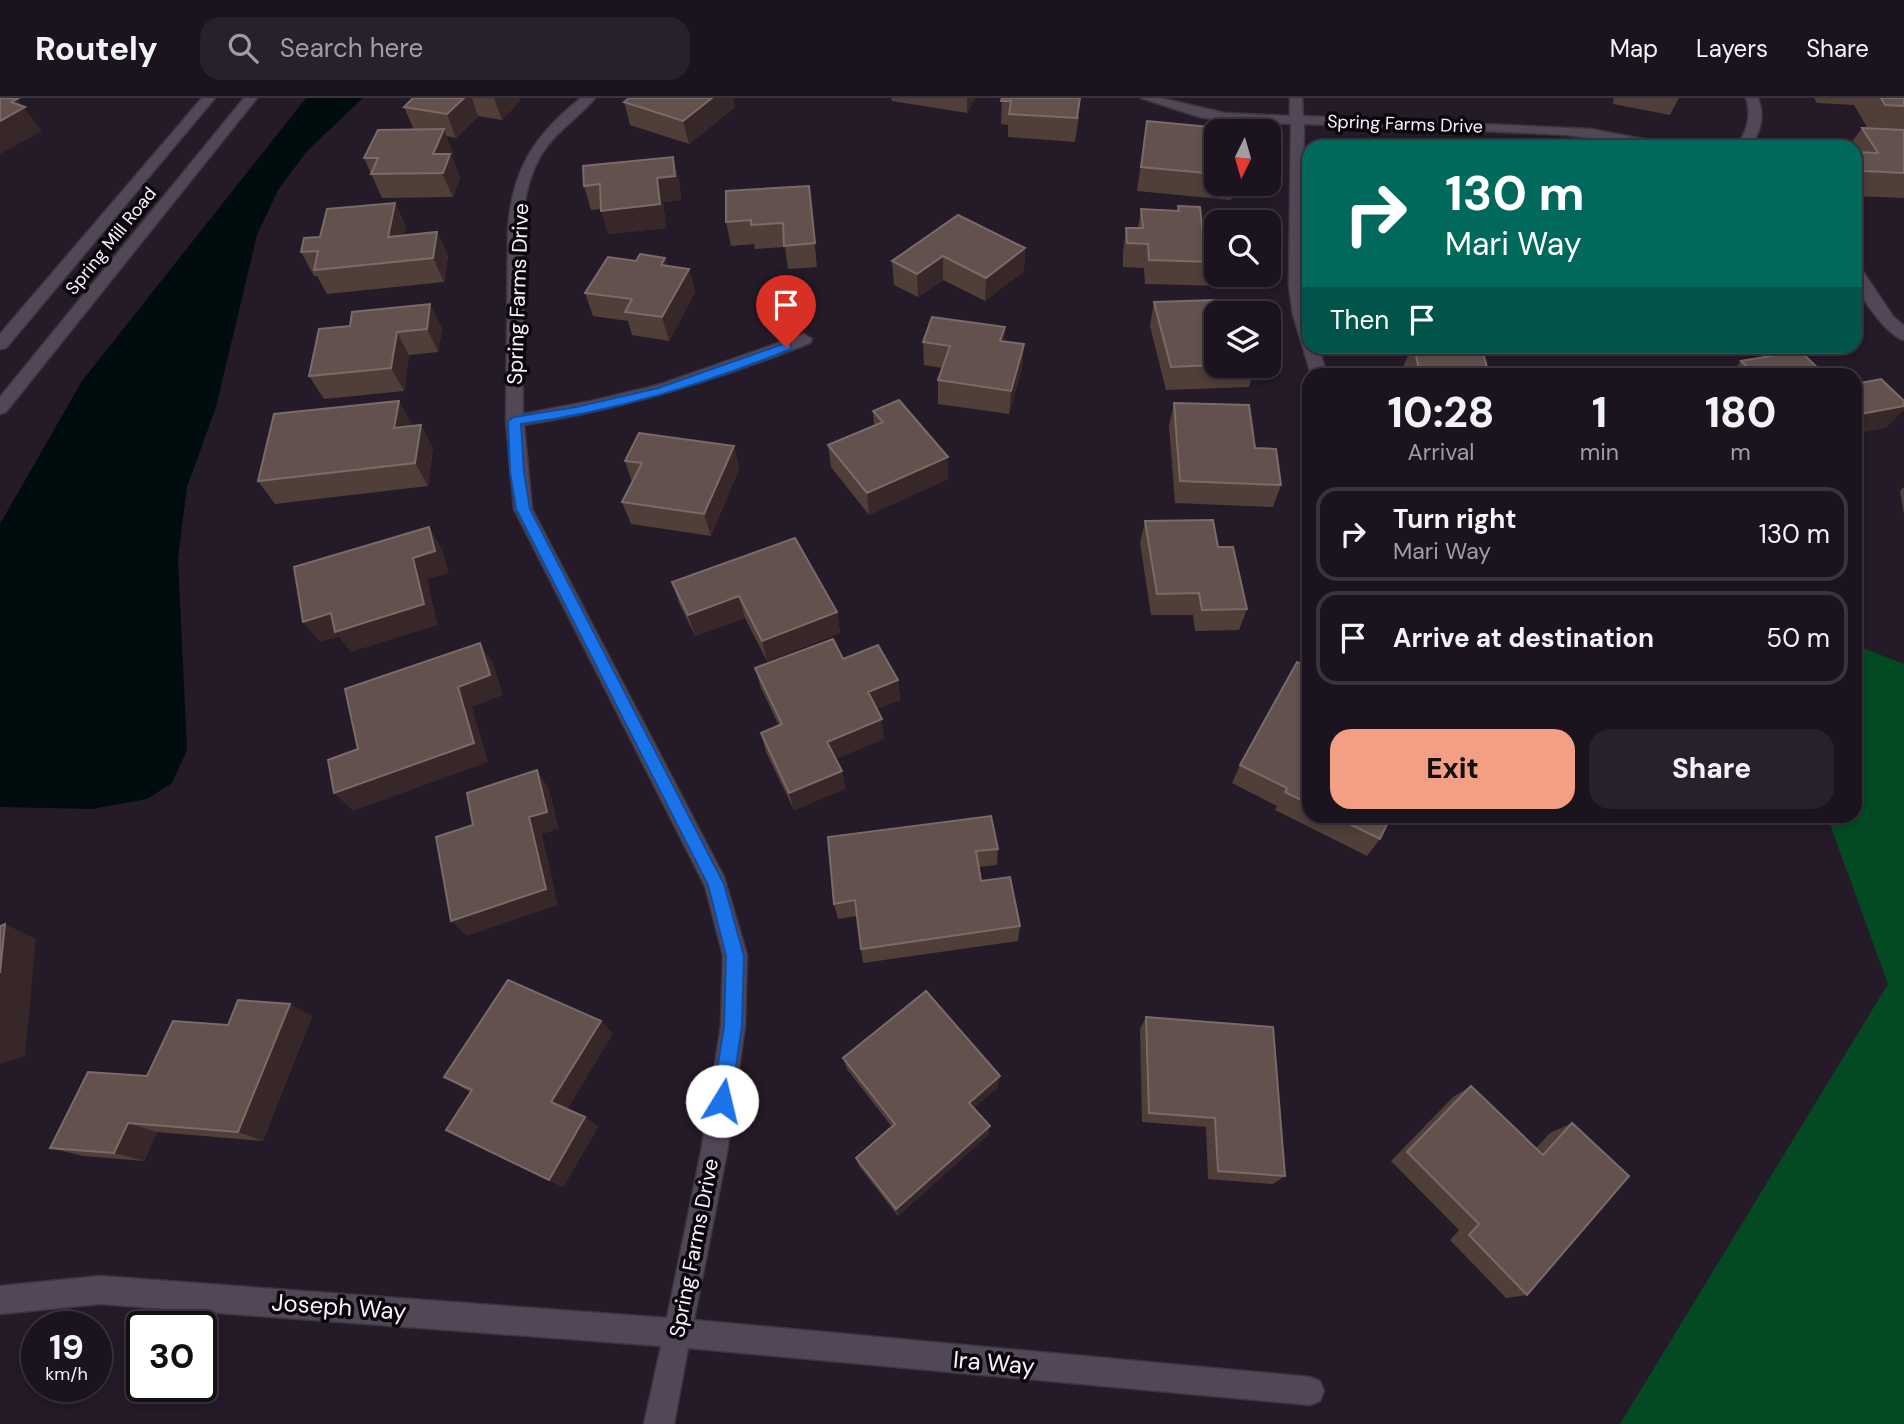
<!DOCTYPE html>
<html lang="en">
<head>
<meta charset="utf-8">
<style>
	:root { --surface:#1b141e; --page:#28212b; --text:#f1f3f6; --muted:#a09ea4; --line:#39333c; --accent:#f39f84 }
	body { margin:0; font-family:"DM Sans",sans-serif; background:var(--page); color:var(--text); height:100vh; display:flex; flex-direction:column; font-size:26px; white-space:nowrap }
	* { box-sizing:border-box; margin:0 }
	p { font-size:23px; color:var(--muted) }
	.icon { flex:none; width:38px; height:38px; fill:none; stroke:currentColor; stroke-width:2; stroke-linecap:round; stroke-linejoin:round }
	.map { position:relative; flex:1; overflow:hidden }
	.sheet { position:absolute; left:1302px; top:270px; width:560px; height:455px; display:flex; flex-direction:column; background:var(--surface); border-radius:21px; box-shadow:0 4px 10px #0003,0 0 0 2px var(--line) }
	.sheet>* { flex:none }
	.guide { position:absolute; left:1302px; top:42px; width:560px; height:214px; border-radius:21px; box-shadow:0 4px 10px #0003,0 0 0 2px var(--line); background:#00695c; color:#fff; overflow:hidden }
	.needle { width:46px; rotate:185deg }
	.buttons { position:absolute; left:1204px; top:21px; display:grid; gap:14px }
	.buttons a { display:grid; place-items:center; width:77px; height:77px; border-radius:14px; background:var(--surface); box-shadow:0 4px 10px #0003,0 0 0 2px var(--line); font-size:35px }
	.speed { position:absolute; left:21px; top:1213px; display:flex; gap:14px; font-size:35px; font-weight:700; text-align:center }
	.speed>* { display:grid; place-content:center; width:91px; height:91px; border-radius:50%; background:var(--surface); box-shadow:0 4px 10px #0003,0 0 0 2px var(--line); line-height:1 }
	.speed small { font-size:18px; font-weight:400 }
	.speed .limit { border:4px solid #111; border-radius:10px; background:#fff; color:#111 }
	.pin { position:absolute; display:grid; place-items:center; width:60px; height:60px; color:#fff; margin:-72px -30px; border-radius:50% 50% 50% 0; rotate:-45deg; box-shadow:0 0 7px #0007 }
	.pin .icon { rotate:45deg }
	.me { position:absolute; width:77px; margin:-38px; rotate:9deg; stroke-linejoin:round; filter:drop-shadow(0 0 5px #0008) }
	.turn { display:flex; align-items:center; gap:24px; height:147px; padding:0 28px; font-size:32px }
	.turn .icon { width:91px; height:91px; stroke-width:2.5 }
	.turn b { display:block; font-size:49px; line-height:60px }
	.then { display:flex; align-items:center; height:66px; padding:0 28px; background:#0003; gap:14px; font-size:26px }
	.eta { display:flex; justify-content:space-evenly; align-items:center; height:119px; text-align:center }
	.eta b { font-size:42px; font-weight:800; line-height:49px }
	.cta { display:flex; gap:14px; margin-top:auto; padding:14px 28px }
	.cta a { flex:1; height:80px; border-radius:21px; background:var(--accent); color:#111; font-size:28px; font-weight:800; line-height:80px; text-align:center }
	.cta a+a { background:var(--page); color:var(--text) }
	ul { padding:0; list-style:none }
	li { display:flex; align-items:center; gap:21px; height:94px; margin:0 14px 10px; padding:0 14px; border:4px solid var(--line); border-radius:21px }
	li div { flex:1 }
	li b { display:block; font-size:26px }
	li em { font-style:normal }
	header { display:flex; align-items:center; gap:42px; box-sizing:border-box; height:98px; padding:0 35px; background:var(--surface); border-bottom:2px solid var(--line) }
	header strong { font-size:33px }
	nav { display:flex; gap:38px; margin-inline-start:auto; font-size:24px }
	.search { width:490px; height:63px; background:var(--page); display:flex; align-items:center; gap:18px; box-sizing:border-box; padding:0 24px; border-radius:21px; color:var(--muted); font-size:26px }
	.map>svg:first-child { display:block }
</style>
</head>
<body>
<header>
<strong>Routely</strong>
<div class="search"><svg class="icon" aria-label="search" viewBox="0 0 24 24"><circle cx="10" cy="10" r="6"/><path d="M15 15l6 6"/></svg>Search here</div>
<nav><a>Map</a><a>Layers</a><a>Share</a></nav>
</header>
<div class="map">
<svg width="1904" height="1326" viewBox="0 0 1904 1326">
	<rect width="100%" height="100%" fill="#241a28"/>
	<path fill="#034a23" d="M1855 547 1904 566V1326H1620L1888 886 1827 718H1855Z"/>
	<path fill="#000c0d" d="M306 0H363L307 53 278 92 257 137 216 309 187 389 178 461 187 652 172 685 147 701 92 711 0 709V426L82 283Z"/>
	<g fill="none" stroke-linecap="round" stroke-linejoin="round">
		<defs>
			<path id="minor" d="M581 0H595C578 21 554 34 540 59 516 101 524 150 524 197 523 236 522 276 523 316L591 303 658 287 804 236 812 241 810 245C717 282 623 311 524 327L532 411 724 779 747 857 745 928 727 1054 694 1222 1310 1279 1320 1283 1324 1293 1320 1303 1310 1307 688 1250 674 1326H644L661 1248 100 1206 0 1216V1188L100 1178 667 1220 701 1054 721 928 723 857 705 788 514 411 506 323 508 131C512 72 534 37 581 0Z
				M1141 0H1161L1225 15 1290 18V0H1302L1303 18 1591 31 1664 45 1671 49C1635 49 1601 40 1565 37 1478 32 1391 30 1304 26L1302 156 1309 218V248H1318L1327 276H1311L1293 217 1289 187 1291 26 1225 23 1199 19Z
				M1746 0H1758C1765 18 1761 33 1750 49H1736C1747 33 1752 19 1746 0Z
				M1855 167 1860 169 1893 218 1904 228V242C1888 238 1861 201 1856 185 1854 180 1855 173 1855 167Z"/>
			<path id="tertiary" d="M202 0H215L6 250 0 251V236Z
				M244 0H257L6 314 0 316V299Z"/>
		</defs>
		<use href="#minor" stroke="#3c3440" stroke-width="3"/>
		<use href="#tertiary" stroke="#3c3440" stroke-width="3"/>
		<use href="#minor" fill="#524757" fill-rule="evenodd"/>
		<use href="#tertiary" fill="#524757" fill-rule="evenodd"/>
	</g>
	<path fill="#503e38" d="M413 0H519L520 3 502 22 478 18 456 40 446 38 453 55 452 59 460 80 453 99 382 100 364 60 414 32 404 9Z
		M629 0H733L735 9 689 46 630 27 624 4Z
		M891 0H975L967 15 892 3Z
		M1002 0 1079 18 1075 44 1008 39V27L1001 26Z
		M1614 0H1679L1670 17 1613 6Z
		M1814 0H1904V100L1855 98V49H1848L1862 30 1868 31 1854 7 1817 5Z
		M1147 23 1207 53 1216 54V86H1234L1231 102 1137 93Z
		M673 59 679 83 681 102 663 104 666 130 608 136 601 111 591 112 584 88Z
		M809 88 817 169 788 171 785 149 755 151 754 146 731 148 726 124Z
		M395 105 406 129 404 137 437 134 448 158 444 184 327 196 317 178H314L301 154 320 139Z
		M1178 108 1203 139H1216V177H1229L1226 188 1145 186 1144 170 1123 169V154L1126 130H1138L1141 111 1177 113Z
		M1025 150 1024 173 985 203 943 182 918 199 894 187 892 163Z
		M667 168 689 171 695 194 669 243 632 237 628 223 593 218 585 195Z
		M1154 204 1216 215V268H1255L1249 289 1166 292 1150 228Z
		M1005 229 1004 243 1024 246 1022 270 1009 316 938 306V282L942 270 924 267 923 244Z
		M442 230 438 254 409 257 404 293 324 301 309 278 319 231Z
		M1409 248H1481L1489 276H1405L1403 269 1410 253Z
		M1741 263 1823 275 1836 276H1731Z
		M1174 305 1255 350 1281 387 1273 409 1175 405 1169 328Z
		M873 313 948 359V381L869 417 831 369 828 347 874 327Z
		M412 326 411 328 433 350 428 388 275 406 258 383Z
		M734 348 739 371 711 438 631 426 622 404 632 384 625 363Z
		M1904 389V417L1900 393Z
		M1145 423 1247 511 1239 532 1195 533 1193 517H1151L1140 445Z
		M672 484 837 514 840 535 767 563 745 520 695 538 679 505Z
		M843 561 898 582 900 602 877 611 884 641 836 660 842 673 845 691 794 712 766 654 761 635 779 628 761 590 755 570Z
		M1309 570V718H1391L1380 741 1367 758 1275 712 1277 708 1232 685 1240 667Z
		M828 739 998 751 997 767 979 769 981 783 1020 828 1018 843 863 865 861 851 857 818 838 821 834 806Z
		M312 918 263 1043 157 1034 144 1063 83 1058 50 1050 147 978 228 927Z
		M1146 919 1285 1078 1273 1086 1208 1081 1206 1029 1142 1024 1140 931Z
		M613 935 567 1011 585 1019 598 1029 563 1089 446 1032 470 994 444 979Z
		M843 960 998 989 974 1010 990 1028 988 1037 898 1118 859 1068 856 1060 892 1029 847 971Z
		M1471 988 1536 1050 1550 1035 1572 1025 1527 1197 1506 1200 1450 1142 1459 1132 1391 1063 1453 999Z"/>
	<path fill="#372729" d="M464 0H472L478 18 456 40 447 16Z
		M494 0H519L520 3 502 22Z
		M712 0H733L735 9 689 46 683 23Z
		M967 0H975L967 15Z
		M17 1 42 33 0 56V23L11 4Z
		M444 31 453 55 452 59 460 80 453 99 433 56Z
		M673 59 679 83 681 102 663 104 666 130 608 136 601 113Z
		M395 105 406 129 400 162 388 139Z
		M437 134 448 158 444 184 433 160Z
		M1025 150 1024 173 985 203 986 180Z
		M943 158V182L918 199 917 176Z
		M665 160 671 183 661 167Z
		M689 171 695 194 669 243 662 219Z
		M430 206 442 230 438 254 427 231Z
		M1005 229 1003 253 1000 243Z
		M397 234 409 257 404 293 391 270Z
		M1024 246 1022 270 1009 316 1011 293Z
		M399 303 412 326 408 353 394 330Z
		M1904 308V312L1886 330 1855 336V317Z
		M421 327 433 350 428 388 415 365Z
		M734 348 739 371 711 438 704 416Z
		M948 359V381L869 417 867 395Z
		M429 429 442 451 449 475 427 481 438 527 351 554 339 539 320 544 303 524 331 515 413 460Z
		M739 498 745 520 695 538 688 517Z
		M837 514 840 535 767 563 762 543Z
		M480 545 493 565 503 597 472 609 488 664 353 713 334 695 458 589Z
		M898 582 900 602 870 614 868 594Z
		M882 621 884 641 831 663 827 644Z
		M537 672 549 691 559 731 542 736 558 807 467 838 451 823 529 719Z
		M842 673 845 691 794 712 789 695Z
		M5 826 36 841 25 958 0 966V875Z
		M290 906 312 918 263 1043 238 1034Z
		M601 923 613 935 565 1014 551 1004Z
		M1000 978 998 989 969 1015V1005Z
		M585 1019 598 1029 563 1089 549 1082Z
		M128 1025 157 1034 144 1063 114 1055Z
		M990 1028 988 1037 898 1118 896 1111Z"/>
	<path fill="#62514d" stroke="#7a6a68" stroke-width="2" d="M0 0 17 1 11 4 25 9 0 23Z
		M413 0H464L447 16 404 9Z
		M629 0H712L683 23 624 4Z
		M1002 0H1080L1077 20 1009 16 1011 3H1001Z
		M1881 0H1904V8L1885 7Z
		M1147 23 1209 29 1207 53 1216 54V76L1141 69Z
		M1862 30 1904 32V75L1864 73 1855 59V54L1878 55Z
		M444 31 433 56H450L443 75 371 76 378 60H364L378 32Z
		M1387 46 1441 49H1387Z
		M673 59 675 78 657 80 660 106 601 113 600 86 584 88 583 68Z
		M809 88 815 145 784 148 783 125 751 127V122L726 124V93Z
		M395 105 388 139 437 134 433 160 314 172 318 153 301 154 304 140 320 139 327 111Z
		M1178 108 1200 109 1203 139H1216V164L1149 162 1148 146 1127 145 1126 130H1143L1141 111 1179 113Z
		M958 117 1025 150 986 180 943 158 917 176 892 163Z
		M640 156 665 160 661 167 689 171 662 219 625 214 632 201 585 195 608 159 636 163Z
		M1214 202 1218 215H1216V267L1171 269 1154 204Z
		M430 206 427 231 397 234 391 270 309 278 319 231 350 228 352 214Z
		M932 219 1005 229 1000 243 1024 246 1011 293 938 282 950 248 923 244Z
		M1414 248H1481L1489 276H1420Z
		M1800 253 1823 275 1832 273 1836 276H1754L1741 263Z
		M1881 281 1904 303V308L1855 317V286Z
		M899 302 948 359 867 395 828 347 883 324 873 313Z
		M399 303 394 330 421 327 415 365 258 383 274 316Z
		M1174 305 1249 307 1255 350 1276 351 1281 387 1180 383Z
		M639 335 734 348 704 416 622 404 642 365 625 363Z
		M1213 422 1218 449H1233L1247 511 1202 512 1199 495 1157 496 1145 423Z
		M429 429 435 453 413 460 424 506 335 534 331 515 303 524 294 469Z
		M795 440 837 514 762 543 739 498 688 517 672 484Z
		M833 541 843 561 878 547 898 582 868 594 882 621 827 644 842 673 789 695 761 635 782 626 755 570Z
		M480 545 490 577 458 589 474 645 334 695 328 662 358 651 345 591Z
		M1297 564 1309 570V706L1285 694 1287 690 1240 667Z
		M537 672 547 714 529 719 546 791 451 823 436 739 473 727 467 695Z
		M991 718 998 751 976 753 981 783 1010 779 1020 828 861 851 855 802 834 806 828 739Z
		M1333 718H1391L1380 741Z
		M5 826 0 875V828Z
		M508 882 601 923 551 1004 585 1019 549 1082 446 1032 472 992 444 979Z
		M926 893 1000 978 969 1005 990 1028 896 1111 856 1060 895 1026 843 960Z
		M238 902 290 906 238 1034 128 1025 114 1055 50 1050 88 974 147 978 173 923 228 927Z
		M1146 919 1273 929 1285 1078 1218 1073 1215 1020 1149 1015Z
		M1471 988 1543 1057 1572 1025 1629 1078 1527 1197 1469 1137 1479 1126 1407 1054Z"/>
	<path fill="#1a73e8" stroke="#114b97" stroke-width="2" d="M786 245 791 246V251C698 288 620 312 521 326L524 374 530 411 724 786 744 858 742 928 731 1003 728 1010 722 1013 715 1010 712 1003 724 928 726 858 708 787 516 411 510 374 508 323 514 319 576 309 658 290Z"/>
	<g text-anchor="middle" stroke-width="7" stroke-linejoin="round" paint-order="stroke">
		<g font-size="18" fill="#f9f2fc" stroke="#0a070c">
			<text transform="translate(1405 26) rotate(2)" y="6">Spring Farms Drive</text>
			<text transform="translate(111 143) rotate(-51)" y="6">Spring Mill Road</text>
		</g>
		<g font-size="21" fill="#f9f2fc" stroke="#0a070c">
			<text transform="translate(518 196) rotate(-88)" y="7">Spring Farms Drive</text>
			<text transform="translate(694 1150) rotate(-79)" y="7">Spring Farms Drive</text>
		</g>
		<g font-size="24" fill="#f9f2fc" stroke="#0a070c">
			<text transform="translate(339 1209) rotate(4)" y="8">Joseph Way</text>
			<text transform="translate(994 1265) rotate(5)" y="8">Ira Way</text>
		</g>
	</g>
</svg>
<div class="buttons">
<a><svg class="needle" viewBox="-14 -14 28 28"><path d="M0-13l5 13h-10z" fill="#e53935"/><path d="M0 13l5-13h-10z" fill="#a09ea4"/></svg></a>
<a><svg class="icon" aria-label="search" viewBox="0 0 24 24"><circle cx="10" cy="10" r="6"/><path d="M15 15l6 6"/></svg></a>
<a><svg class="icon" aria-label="layers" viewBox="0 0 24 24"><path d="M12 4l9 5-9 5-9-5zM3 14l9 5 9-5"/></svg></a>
</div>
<div class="speed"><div>19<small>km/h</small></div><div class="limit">30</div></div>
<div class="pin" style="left:786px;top:249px;background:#d93025"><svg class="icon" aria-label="arrive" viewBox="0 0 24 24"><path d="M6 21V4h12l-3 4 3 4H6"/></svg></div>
<svg class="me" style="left:722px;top:1003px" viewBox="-20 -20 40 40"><circle r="19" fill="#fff"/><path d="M0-13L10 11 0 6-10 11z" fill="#1a73e8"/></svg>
<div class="guide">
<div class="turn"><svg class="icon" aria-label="right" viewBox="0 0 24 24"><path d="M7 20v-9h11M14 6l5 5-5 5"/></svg><div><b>130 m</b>Mari Way</div></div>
<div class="then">Then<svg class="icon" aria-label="arrive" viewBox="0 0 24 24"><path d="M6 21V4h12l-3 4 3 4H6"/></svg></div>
</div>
<section class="sheet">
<div class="eta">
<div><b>10:28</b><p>Arrival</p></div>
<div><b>1</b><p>min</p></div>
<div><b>180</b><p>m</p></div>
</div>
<ul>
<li><svg class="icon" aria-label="right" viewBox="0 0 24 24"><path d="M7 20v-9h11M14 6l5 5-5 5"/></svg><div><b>Turn right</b><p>Mari Way</p></div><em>130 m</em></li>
<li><svg class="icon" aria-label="arrive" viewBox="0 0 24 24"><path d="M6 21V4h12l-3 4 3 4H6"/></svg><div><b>Arrive at destination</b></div><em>50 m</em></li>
</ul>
<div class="cta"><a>Exit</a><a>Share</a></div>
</section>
</div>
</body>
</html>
